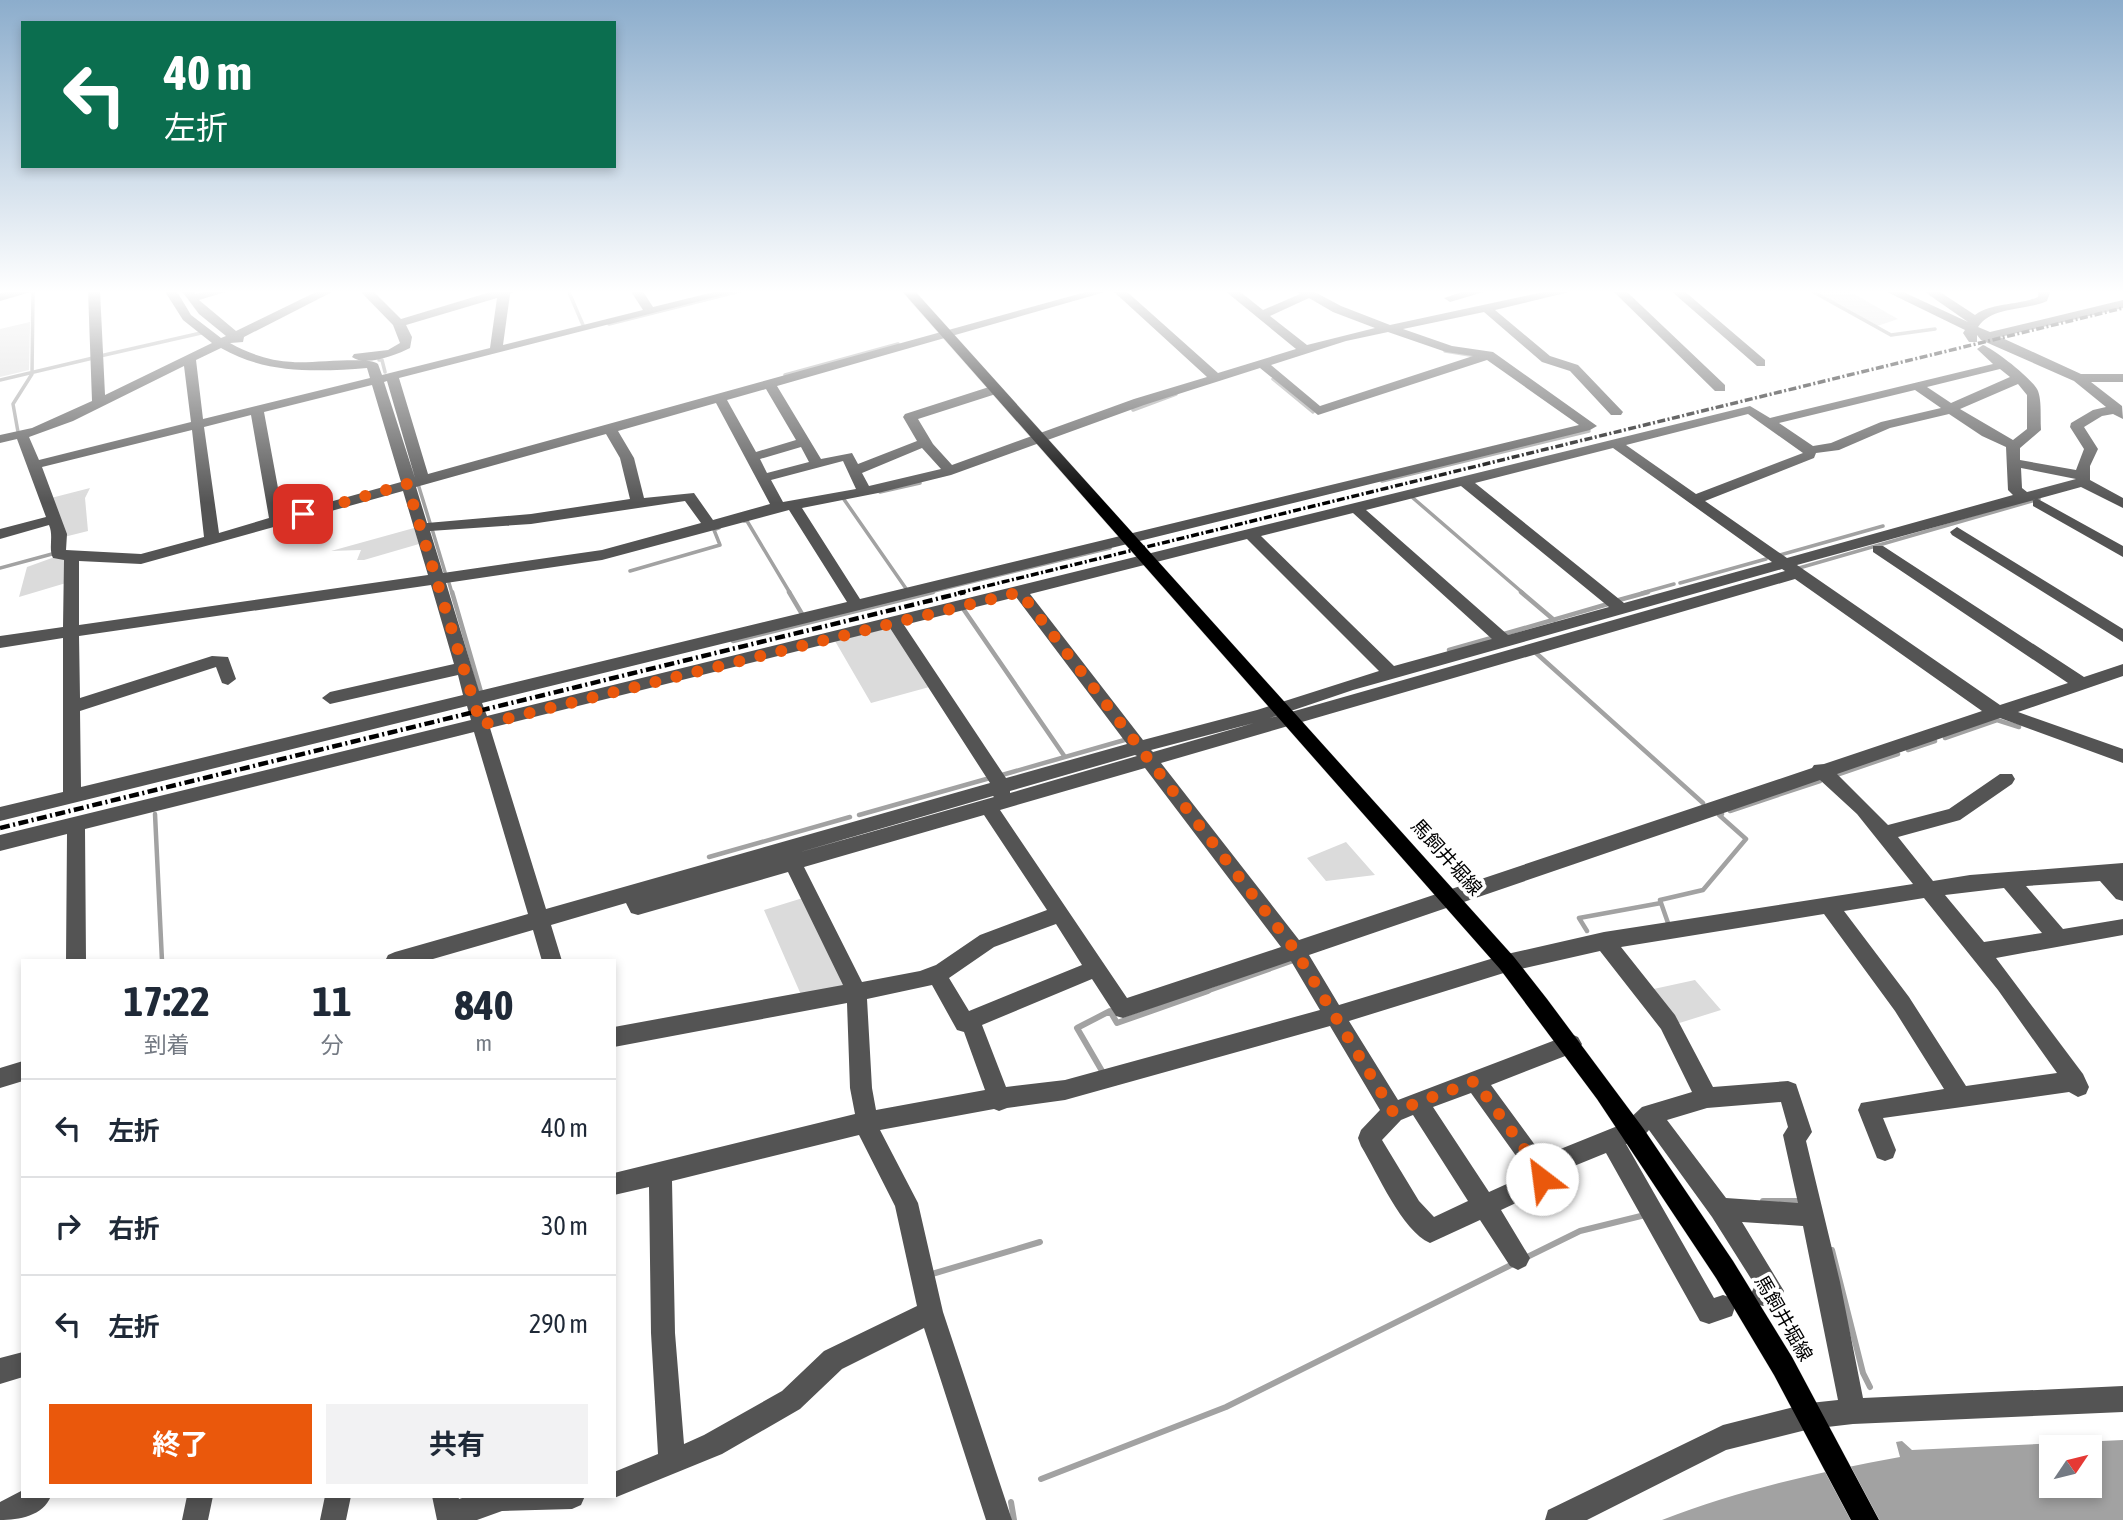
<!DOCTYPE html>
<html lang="ja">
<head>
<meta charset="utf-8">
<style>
	:root { --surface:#fff; --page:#f2f2f3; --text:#1f2937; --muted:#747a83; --line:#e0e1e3; --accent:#ea580c }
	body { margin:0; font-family:"Asap Condensed","Noto Sans JP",sans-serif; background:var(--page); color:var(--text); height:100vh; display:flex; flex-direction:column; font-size:26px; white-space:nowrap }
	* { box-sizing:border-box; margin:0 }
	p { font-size:23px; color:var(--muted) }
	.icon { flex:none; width:38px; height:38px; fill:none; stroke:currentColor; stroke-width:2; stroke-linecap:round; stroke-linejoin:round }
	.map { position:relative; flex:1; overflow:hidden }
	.side { position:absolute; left:21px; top:959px; width:595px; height:539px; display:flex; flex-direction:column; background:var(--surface); border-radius:0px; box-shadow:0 4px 10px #0003 }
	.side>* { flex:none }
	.hud { position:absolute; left:21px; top:21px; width:595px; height:147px; border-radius:0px; box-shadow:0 4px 10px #0003; background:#0b6e4f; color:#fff; overflow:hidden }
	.needle { width:46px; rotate:55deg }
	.controls { position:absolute; left:2039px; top:1435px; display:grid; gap:14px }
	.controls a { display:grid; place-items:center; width:63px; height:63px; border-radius:0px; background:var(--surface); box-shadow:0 4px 10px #0003; font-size:35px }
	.pin { position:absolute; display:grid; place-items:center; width:60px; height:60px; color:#fff; margin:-30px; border-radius:14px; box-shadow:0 4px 10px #0006 }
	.me { position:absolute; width:77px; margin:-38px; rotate:330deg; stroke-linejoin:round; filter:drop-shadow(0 0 5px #0008) }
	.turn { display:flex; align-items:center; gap:24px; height:147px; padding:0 28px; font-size:32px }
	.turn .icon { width:91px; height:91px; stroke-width:2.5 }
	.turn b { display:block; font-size:49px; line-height:60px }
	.eta { display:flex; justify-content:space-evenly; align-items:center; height:119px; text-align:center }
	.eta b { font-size:42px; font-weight:700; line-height:49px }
	.button { display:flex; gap:14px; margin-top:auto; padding:14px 28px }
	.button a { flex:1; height:80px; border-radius:0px; background:var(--accent); color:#fff; font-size:28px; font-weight:700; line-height:80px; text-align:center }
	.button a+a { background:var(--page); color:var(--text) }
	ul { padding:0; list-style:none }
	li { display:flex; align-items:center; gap:21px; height:98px; padding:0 28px; border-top:2px solid var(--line) }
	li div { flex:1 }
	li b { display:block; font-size:26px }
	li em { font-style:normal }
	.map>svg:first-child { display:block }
</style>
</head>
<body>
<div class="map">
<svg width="2123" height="1520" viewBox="0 0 2123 1520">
	<rect width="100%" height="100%" fill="#fff"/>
	<path fill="#dbdbdb" d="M1826 290H1847L1898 319 1877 326 1817 293Z
		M30 322 29 370 0 377V329Z
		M90 488 85 498 88 531 64 537 51 498Z
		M414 528 419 544 364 560H357L361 550 331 551Z
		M52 558 65 559 66 583 19 597 27 567Z
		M888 628 897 630 933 686 871 703 835 641Z
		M1346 842 1375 875 1326 881 1307 858Z
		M806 897 848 984 844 989 802 997 764 910Z
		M1695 980 1721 1010 1673 1025 1649 990Z"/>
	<path fill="#a2a2a2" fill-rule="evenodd" d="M2123 1440V1520H1662C1739 1490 1819 1472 1900 1457L1896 1442 1902 1441 1912 1450ZM2051 1447H2090V1486H2051Z"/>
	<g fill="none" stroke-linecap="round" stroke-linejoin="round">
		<path stroke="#a2a2a2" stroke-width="3.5" d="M568 290 583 325
			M1810 290 1891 335 1935 329
			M609 324 744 290
			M1445 351 1476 356
			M100 356 201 333
			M379 360H382L385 372
			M785 375 898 344
			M1273 379 1313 412
			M0 380 93 358
			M1133 410 1176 394
			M18 432 13 404 32 374 33 292
			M1382 481 1589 431
			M418 484 430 523
			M880 492 920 483
			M843 498 907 590
			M1413 498 1523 593
			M744 521H747L790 593
			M432 529 445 572
			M1780 555 1883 526
			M0 568 52 554
			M1799 568 2039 499
			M630 571 720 545 714 530 719 528
			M449 583 452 593
			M1680 583 1766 559
			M926 593 1110 548
			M1642 593 1674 584"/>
		<path stroke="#a2a2a2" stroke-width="4.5" d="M452 592 481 692
			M789 592 802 614
			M1521 592 1554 620
			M1619 600 1648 592
			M964 610 1065 757
			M1504 634 1608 604
			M733 641 933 592
			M1449 650 1495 637
			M1536 653 1703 803
			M1945 738 1997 720 2019 727
			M1908 750 1935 741
			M1839 774 1898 754
			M1002 775 1128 739
			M1730 811 1820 781
			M155 814 162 961
			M859 815 990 778
			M709 857 850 817
			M1668 923 1660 900 1703 890 1746 839 1719 815 1722 814
			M1587 931 1579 918 1661 903
			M1203 993 1296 960"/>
		<path stroke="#a2a2a2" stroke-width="6" d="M1102 1071 1077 1028 1110 1011 1117 1023 1208 991
			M1763 1201H1800
			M1832 1250 1863 1373 1870 1387
			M1525 1258 1580 1231 1645 1215
			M932 1274 1040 1242
			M1041 1479 1226 1407 1515 1263
			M1011 1502 1014 1520"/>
		<defs>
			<path id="major" d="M901 290H914L1514 957 1547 999 1643 1128 1733 1261 1792 1357 1879 1520H1851L1774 1375 1716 1278 1597 1099 1500 969Z"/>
		</defs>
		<use href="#major" stroke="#dbdbdb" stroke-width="1"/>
		<path fill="#545454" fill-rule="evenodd" d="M14 290H38L0 301V293Z
			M88 290H100L105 395 212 343 183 320 164 290H176L191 315 221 338 226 336 199 314 181 290H193L195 294 211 290H232L199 300 236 331 320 290H336L244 337 243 342 230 343C249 354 271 361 293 362 310 364 369 356 378 364L382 375 490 348 497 298 406 325 412 337 410 348C396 355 366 367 352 357L354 354 388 350 400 343 393 325 359 290H372L401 319 497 290H517L510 294 503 345 643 310 630 290H642L653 307 722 290H743L399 378 428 474 1093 290H1125L1218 373 1296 349 1224 290H1238L1263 310 1300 294 1296 290H1311L1341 306 1390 325 1553 290H1577L1495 310 1550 356 1578 365 1623 412 1621 415H1611L1570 371 1542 362 1484 312 1403 329 1452 346 1493 352 1597 426 1590 430 482 703 487 716 1750 406 1770 418 1993 364 1977 349 1983 345C1994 349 2034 380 2038 391 2042 402 2040 418 2041 430L2020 448V460L2076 470 2084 449 2070 427 2071 423 2093 410 2106 407 2074 381 1981 340 1977 335V342H1969L1963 333 1965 330 1883 290H1899L1968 322 1922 290H1937L1975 315C1993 302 2017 306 2038 297L2039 290H2051L2047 301C2025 311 1992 306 1978 327L1990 332 2123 300V308L2000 337 2081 374H2123V382H2091L2122 406 2123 419 2113 414 2102 416 2084 427 2098 449 2090 466V480L2123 498V508L2081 487 1797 565 2000 705 2068 683 1873 552V546H1883L2084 677 2123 664V676L2018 712 2123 749V763L2000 718 1837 774 1888 825 1949 809 2000 774H2012L2015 779 2012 784 1960 820 1898 837 1933 881 1970 875 2123 863V901L2116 899 2100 881 2026 886 2063 929 2123 919V935L1996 958 2083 1074 2089 1087 2086 1094 2078 1097 2069 1092 1883 1118 1896 1150 1893 1158 1885 1161 1877 1158 1858 1110 1861 1103 1944 1089 1895 1011 1824 914 1621 947 1675 1015 1713 1087 1788 1081 1796 1084 1812 1132 1806 1141 1840 1282 1863 1398 2123 1386V1412L1853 1424 1810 1429 1726 1450 1587 1520H1545L1548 1510 1723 1425 1810 1403 1838 1400 1803 1226 1742 1222 1784 1291 1781 1300 1763 1306 1754 1303 1751 1294 1755 1285 1712 1217 1649 1130 1641 1139 1626 1144 1714 1298 1723 1295 1732 1298 1735 1307 1732 1316 1709 1324 1700 1321 1606 1153 1552 1175 1550 1187 1501 1210 1530 1258 1526 1266 1518 1270 1510 1266 1480 1220 1430 1243C1402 1231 1377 1172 1361 1146L1358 1138 1361 1130 1380 1110 1330 1026 1065 1100 1007 1108 999 1111 994 1109 880 1130 918 1203 943 1312 1012 1520H986L924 1328 842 1369 800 1409 722 1454 614 1498 609 1496H614V1472L658 1454 651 1333 649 1187 614 1195V1173L855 1114 850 1088 847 1003 614 1047V1027L843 985 788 872 638 915 631 913 626 903 551 925 562 961H542L533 930 426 961H385L388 955 395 952 528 914 474 732 85 829 86 961H66L67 834 0 851V835L471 720 467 706 0 821V807L63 792V638L0 648V636L63 627 64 560 53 558C48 549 54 536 49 525L0 539V529L46 517 17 439 0 443V435L32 428 92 401ZM1112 290 1207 377 1134 399 952 465 933 444 918 419 999 393V387H989L905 414 903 417 917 441 858 464 852 453 821 459 777 386ZM1309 298 1333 312 1375 328 1307 345 1270 316ZM1388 332 1446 352 1473 356 1320 406 1271 365 1346 341ZM221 348C266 374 317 372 367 368L370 378 203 419 196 360ZM1487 360 1579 425 860 599 802 508 878 493 951 475 1144 405 1260 368 1318 415ZM184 366 191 422 39 460 29 437 73 421ZM2000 369 2010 377 1951 403 1927 387ZM387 381 415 478 384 382ZM2018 384 2027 395V429L2013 440 1960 409ZM372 385 401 482 283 515 264 412ZM766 389 796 440 756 452 727 400ZM1915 390 1941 408 1881 422 1831 443 1813 446 1779 423ZM716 403 770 504 713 520 694 493 644 498 634 458 618 431ZM1748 414 1803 453 1696 494 1626 445ZM1949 414 1982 436 2006 447 2008 490 2013 495 1787 558 1705 501 1814 458 1816 453 1839 450 1890 428ZM251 415 269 518 219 533 204 427ZM192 430 204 537 141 554 66 550 67 534 42 467ZM606 434 620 458 630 499 531 514 427 523 416 487ZM801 447 809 462 767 473 760 459ZM922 448 941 469 869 486 862 473ZM1613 448 1772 562 1624 603 1475 483ZM843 461 856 489 783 502 771 480ZM2021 468 2076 479 2027 492 2022 488ZM1461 486 1609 607 1508 635 1366 510ZM403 491 428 575 79 625V561L141 564ZM685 501 701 523 602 550 443 573 430 531 531 524ZM789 510 847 602 479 691 446 583 602 560ZM1353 513 1492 639 1394 666 1261 536ZM1247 539 1379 671 1257 710 1143 740 1030 594ZM1782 569 1785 571 1270 718 1353 690ZM1795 579 1982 711 1824 764 1814 765 1812 768 1299 940 1161 763ZM431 585 454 664 330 692 322 698 330 704 458 675 463 695 81 787 80 711 213 668 216 667 222 683 228 685 236 679 228 657 212 656 80 698 79 636ZM1016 597 1127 744 1006 778 904 625ZM890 628 990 783 546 909 490 728ZM1254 723 1153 752 1151 750ZM1135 755 1137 756 1010 793V791ZM1145 768 1281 947 1127 998 1000 810ZM1820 780 1857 814 1913 884 1604 932 1507 954 1339 1005 1309 955ZM993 796 994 797 797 853ZM984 815 1047 910 980 935 936 965 920 971 862 982 804 867ZM2004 888 2042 933 1984 942 1945 895ZM1924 898 1998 990 2057 1073 1966 1086 1909 997 1844 911ZM1056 924 1082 965 969 1011 949 978 994 947ZM1600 951 1661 1029 1692 1092 1642 1107 1625 1123 1543 1156 1491 1085 1578 1051 1582 1044 1578 1037 1571 1034 1398 1100 1349 1021 1507 972ZM1291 961 1320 1010 1065 1080 1006 1087 982 1025 1092 979 1116 1016 1123 1018ZM932 985 957 1030 964 1032 985 1090 876 1110 872 1088 867 999ZM1471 1093 1529 1174 1489 1192 1433 1107ZM1781 1102 1788 1127 1783 1135 1798 1203 1726 1198 1667 1120 1707 1108ZM1413 1115 1468 1201 1434 1217 1419 1201 1382 1140 1401 1120ZM859 1135 895 1206 917 1306 824 1351 782 1391 704 1435 684 1444 675 1333 672 1181Z
			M1468 290H1490L1450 302 1444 298Z
			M1612 290H1625L1725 385V391H1715Z
			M1670 290H1683L1765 360V366H1757Z
			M2038 499 2123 546V557L2033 506V500Z
			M1957 527 2123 629V642L1952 535 1950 532Z
			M23 1061V1081L0 1088V1068Z
			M23 1352V1377L0 1384V1358Z
			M23 1490V1496H51C43 1516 19 1520 0 1520V1502Z
			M187 1496H213L208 1520H182Z
			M325 1496H351L346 1520H320Z
			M432 1496H458L459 1499 468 1496H585L581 1505 572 1509 502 1511 477 1520H437Z"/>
		<use href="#major" fill="#000" fill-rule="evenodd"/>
		<path stroke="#000" stroke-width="3.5" stroke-dasharray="8 2.5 2 2.5" stroke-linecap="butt" d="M958 593 2123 308"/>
		<path stroke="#000" stroke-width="4.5" stroke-dasharray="10 3.5 2 3.5" stroke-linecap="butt" d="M0 828 965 592"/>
	</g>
	<linearGradient id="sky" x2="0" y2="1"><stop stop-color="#8cadcc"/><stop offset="0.58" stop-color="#fff"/><stop offset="1" stop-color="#fff" stop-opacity="0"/></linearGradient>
	<rect width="2123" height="503" fill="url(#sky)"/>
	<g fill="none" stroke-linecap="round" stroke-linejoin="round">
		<path stroke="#ea580c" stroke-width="12" stroke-dasharray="0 21.6" d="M303 514 407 484 481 725 1020 592 1295 950 1393 1112 1475 1081 1539 1169 1542 1179"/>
	</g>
	<g text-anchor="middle" stroke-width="7" stroke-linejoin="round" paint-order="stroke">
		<g font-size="19" fill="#000" stroke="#fff">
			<text transform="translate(1447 857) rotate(48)" y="7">馬飼井堀線</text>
			<text transform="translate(1784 1318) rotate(60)" y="7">馬飼井堀線</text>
		</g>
	</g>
</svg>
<div class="controls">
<a><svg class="needle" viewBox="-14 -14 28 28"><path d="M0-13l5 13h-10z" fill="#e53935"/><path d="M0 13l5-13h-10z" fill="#747a83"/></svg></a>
</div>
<div class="pin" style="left:303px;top:514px;background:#d93025"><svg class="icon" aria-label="arrive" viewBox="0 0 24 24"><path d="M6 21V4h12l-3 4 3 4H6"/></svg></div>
<svg class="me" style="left:1542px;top:1179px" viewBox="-20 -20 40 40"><circle r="19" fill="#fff"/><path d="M0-13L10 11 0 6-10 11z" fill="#ea580c"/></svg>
<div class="hud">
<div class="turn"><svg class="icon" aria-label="left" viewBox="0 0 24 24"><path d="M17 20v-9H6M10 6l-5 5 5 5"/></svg><div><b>40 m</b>左折</div></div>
</div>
<section class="side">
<div class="eta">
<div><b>17:22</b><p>到着</p></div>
<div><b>11</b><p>分</p></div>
<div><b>840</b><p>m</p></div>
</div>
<ul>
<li><svg class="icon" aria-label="left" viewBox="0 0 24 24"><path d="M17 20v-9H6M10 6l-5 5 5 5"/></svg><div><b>左折</b></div><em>40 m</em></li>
<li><svg class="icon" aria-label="right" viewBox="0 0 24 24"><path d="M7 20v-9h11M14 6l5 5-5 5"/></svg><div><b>右折</b></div><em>30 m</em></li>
<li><svg class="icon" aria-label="left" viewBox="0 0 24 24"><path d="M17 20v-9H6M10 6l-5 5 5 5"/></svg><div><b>左折</b></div><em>290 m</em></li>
</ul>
<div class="button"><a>終了</a><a>共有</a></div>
</section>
</div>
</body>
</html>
